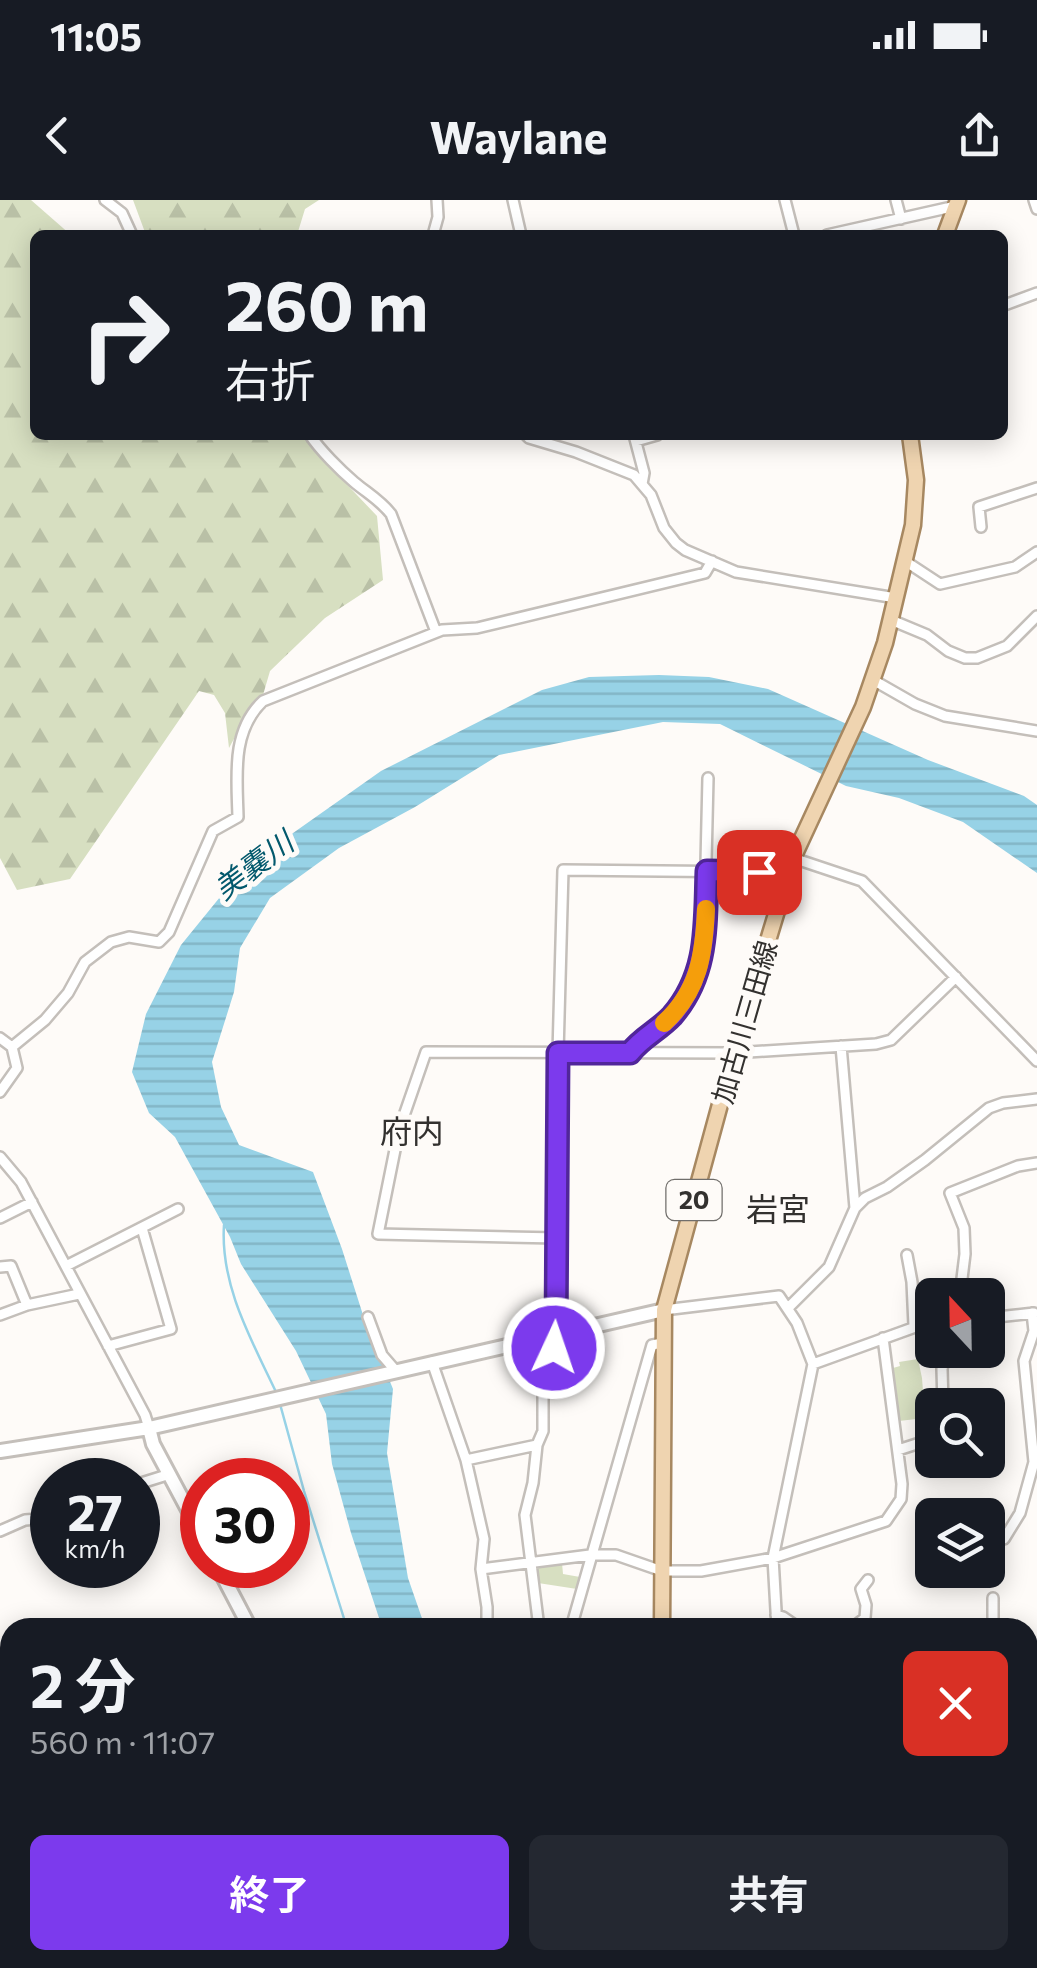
<!DOCTYPE html>
<html lang="ja">
<head>
<meta charset="utf-8">
<style>
	:root { --surface:#171b24; --page:#242831; --text:#f1f3f6; --muted:#9ea1a6; --accent:#7c3aed }
	body { margin:0; font-family:Commissioner,"Noto Sans JP",sans-serif; background:var(--page); color:var(--text); height:100vh; display:flex; flex-direction:column; font-size:38px; white-space:nowrap }
	* { box-sizing:border-box; margin:0 }
	p { font-size:32px; color:var(--muted) }
	.icon { flex:none; width:55px; height:55px; fill:none; stroke:currentColor; stroke-width:2; stroke-linecap:round; stroke-linejoin:round }
	.map { position:relative; flex:1; overflow:hidden }
	.side { position:absolute; left:0px; top:1418px; width:1038px; height:352px; display:flex; flex-direction:column; background:var(--surface); border-radius:30px 30px 0 0; box-shadow:0 5px 25px #0003 }
	.side>* { flex:none }
	.hud { position:absolute; left:30px; top:30px; width:978px; height:210px; border-radius:15px; box-shadow:0 5px 25px #0003; background:#171b24; color:var(--text); overflow:hidden }
	.needle { width:65px; rotate:338deg }
	.fabs { position:absolute; left:915px; top:1078px; display:grid; gap:20px }
	.fabs a { display:grid; place-items:center; width:90px; height:90px; border-radius:15px; background:var(--surface); box-shadow:0 5px 25px #0003; font-size:50px }
	.speed { position:absolute; left:30px; top:1258px; display:flex; gap:20px; font-size:50px; font-weight:700; text-align:center }
	.speed>* { display:grid; place-content:center; width:130px; height:130px; border-radius:50%; background:var(--surface); box-shadow:0 5px 25px #0003; line-height:1 }
	.speed small { font-size:25px; font-weight:400 }
	.speed .limit { border:15px solid #d22; background:#fff; color:#111 }
	.pin { position:absolute; display:grid; place-items:center; width:85px; height:85px; color:#fff; margin:-42px; border-radius:20px; box-shadow:0 5px 15px #0006 }
	.me { position:absolute; width:110px; margin:-55px; rotate:3deg; stroke-linejoin:round; filter:drop-shadow(0 0 8px #0008) }
	.turn { display:flex; align-items:center; gap:35px; height:210px; padding:0 30px; font-size:45px }
	.turn .icon { width:130px; height:130px; stroke-width:2.5 }
	.turn b { display:block; font-size:70px; line-height:85px }
	.round { display:grid; place-items:center; flex:none; width:105px; height:105px; border-radius:15px; background:var(--page) }
	.headline { display:flex; align-items:center; justify-content:space-between; height:170px; padding:0 30px }
	h1 { font-size:60px; font-weight:700; line-height:75px }
	.action { display:flex; gap:20px; margin-top:auto; padding:20px 30px }
	.action a { flex:1; height:115px; border-radius:15px; background:var(--accent); color:#fff; font-size:40px; font-weight:700; line-height:115px; text-align:center }
	.action a+a { background:var(--page); color:var(--text) }
	.status { display:flex; justify-content:space-between; align-items:center; height:70px; padding:0 50px; background:var(--surface); direction:ltr }
	.status svg { height:28px; fill:currentColor }
	header { display:flex; justify-content:space-between; align-items:center; height:130px; padding:0 30px; background:var(--surface); font-size:45px; font-weight:700 }
	.map>svg:first-child { display:block }
</style>
</head>
<body>
<div class="status"><b>11:05</b><svg viewBox="0 0 49 12"><path d="M0 12V9h3v3zM5 12V6h3v6zM10 12V3h3v9zM15 12V0h3v12zM26 1h20v11H26zM47 4h2v5h-2z"/></svg></div>
<header><svg class="icon" aria-label="back" viewBox="0 0 24 24"><path d="M15 5l-7 7 7 7"/></svg>Waylane<svg class="icon" aria-label="share" viewBox="0 0 24 24"><path d="M12 15V3M7 8l5-5 5 5M5 13v7h14v-7"/></svg></header>
<div class="map">
<svg width="1037" height="1768" viewBox="0 0 1037 1768">
	<defs>
		<pattern id="forest-firs" width="22" height="20" patternUnits="userSpaceOnUse" patternTransform="scale(2.5)"><rect width="22" height="20" fill="#d7dfc1"/><path d="M5 1l3.5 6h-7zM16 11l3.5 6h-7z" fill="#b9c0a6"/></pattern>
		<pattern id="water-rules" width="6" height="5" patternUnits="userSpaceOnUse" patternTransform="scale(2.5)"><rect width="6" height="5" fill="#97d2e6"/><path d="M0 2.5h6" fill="none" stroke="#83b5c6"/></pattern>
	</defs>
	<rect width="100%" height="100%" fill="#fefbf8"/>
	<path fill="url(#forest-firs)" d="M0 0H31L71 35H35V235H303L315 251 377 316 383 380 325 418 270 471 263 495 248 513 229 548 225 513 214 495 199 491 70 679 17 690 0 658Z
		M133 0H319L305 9 297 35H146Z"/>
	<path fill="#d7dfc1" d="M918 1159 922 1178 925 1218 899 1221 893 1168 900 1166 899 1162Z
		M562 1363 563 1374 580 1377 577 1389 538 1383 537 1365Z"/>
	<path fill="url(#water-rules)" d="M659 475 709 477 768 489 928 560 1024 596 1037 605V673L963 622 899 598 846 586 720 524 663 522 499 555 415 607 339 648 270 698 240 748 234 792 212 862 221 907 239 945 313 972 342 1049 363 1115 393 1189 387 1253 408 1378 425 1427H382L351 1333 332 1264 326 1214 296 1151 241 1064 230 1037 175 937 149 913 132 872 146 814 181 745 229 686 286 638 381 571 542 490 589 477Z"/>
	<g fill="none" stroke-linecap="round" stroke-linejoin="round">
		<path stroke="#97d2e6" stroke-width="2.5" d="M224 1025C220 1085 251 1139 276 1192
			M280 1204 304 1291 347 1428
			M1028 1656 1037 1660
			M291 1768V1760"/>
		<defs>
			<path id="street" d="M105 0 122 13 132 35
				M513 0 521 35
				M785 0 794 35
				M896 0 901 19
				M1034 0 1037 9
				M433 35 438 17 437 0
				M827 35 956 6
				M1002 106 1037 93
				M310 235C320 250 340 270 354 282 367 293 380 300 391 314L436 432
				M526 235 529 238 576 252 634 275 651 295 664 328 676 343 685 350 736 372 896 398
				M634 235 644 273 642 284
				M636 241 657 235
				M981 327 979 307 1037 288
				M905 361 940 384 1015 367 1037 352
				M891 420 927 435 948 451 965 458H977L1007 446 1037 416
				M873 480 915 504 945 516 1037 531
				M0 838 12 847 17 868 0 892
				M841 846 855 1008
				M12 847 45 820 68 793 85 762 111 742 129 737 159 742 169 732 213 631 238 617C237 576 231 531 263 501L442 430 477 428 705 373 712 361
				M630 853C640 839 655 832 668 820 688 801 698 774 704 747L708 578
				M0 957 21 982 145 1215 149 1228
				M0 1018 32 1002
				M557 1038 378 1034 399 930 426 852 734 853 876 844 891 840 956 777
				M907 1055 912 1082 914 1126
				M66 1066 178 1009
				M0 1067 11 1066 27 1105
				M960 1095 965 1054 964 1028 950 993 1018 966 1037 963
				M788 1108 829 1067 855 1008 865 998 887 987 925 960 989 908 1003 903 1037 899
				M664 1110 779 1096 797 1123 813 1164 773 1358 777 1428
				M0 1115 27 1105 79 1094
				M368 1117 382 1155 395 1170
				M988 1118 1034 1113
				M108 1146 171 1129 142 1028
				M432 1162 466 1260 484 1339 481 1369 487 1407V1428
				M813 1164 932 1121
				M943 1205 942 1169 946 1150
				M898 1250 932 1239
				M466 1260 537 1245
				M138 1284 170 1274
				M0 1331 25 1320 52 1318
				M988 1340 1004 1339 1020 1313 1034 1262 1024 1161 1034 1131 1032 1113
				M481 1369 590 1355H616L662 1371H701L773 1358 886 1321 901 1299 902 1284 883 1138
				M993 1398V1428
				M776 1415 783 1417 799 1428
				M539 1428 525 1315 533 1283 537 1245 543 1231V1165L554 1148 557 1133 558 853 563 670 759 672 793 658 862 681 1037 861
				M571 1428 652 1145 662 1143
				M852 1428 865 1418 866 1405 861 1389 868 1380
				M1028 1463 1037 1462
				M0 1477 10 1506
				M0 1523 10 1520
				M1028 1541 1037 1543
				M0 1557 10 1558
				M0 1756 10 1759
				M13 1760 36 1768
				M803 1760 804 1768
				M942 1760 944 1768
				M87 1768 91 1760
				M198 1768 210 1760
				M232 1768 234 1760
				M567 1768 568 1760
				M886 1768 911 1760"/>
			<path id="secondary" d="M149 1228 153 1244 202 1336
				M0 1251 149 1228 664 1110
				M217 1365 250 1428
				M0 1705 10 1709
				M115 1760 132 1768
				M345 1768 347 1760"/>
			<path id="primary" d="M945 35 958 0
				M662 1428 664 1110 734 853 793 658 863 507 885 443 913 325 916 280 910 235
				M718 1760 720 1768"/>
		</defs>
		<use href="#street" stroke="#c4bfba" stroke-width="14"/>
		<use href="#secondary" stroke="#c4bfba" stroke-width="18"/>
		<use href="#primary" stroke="#a78861" stroke-width="19"/>
		<use href="#street" stroke="#fff" stroke-width="9"/>
		<use href="#secondary" stroke="#fff" stroke-width="12"/>
		<use href="#primary" stroke="#efd4b0" stroke-width="14"/>
	</g>
	<g fill="none" stroke-linecap="round" stroke-linejoin="round">
		<defs>
			<path id="route" d="M554 1148 556 1133 558 853H630C641 838 659 830 672 816 709 773 705 725 707 671L759 672"/>
		</defs>
		<use href="#route" stroke="#51269a" stroke-width="25"/>
		<use href="#route" stroke="#7c3aed" stroke-width="18"/>
		<path stroke="#f59e0b" stroke-width="18" d="M664 823C699 791 704 754 706 709"/>
	</g>
	<g text-anchor="middle" stroke-width="10" stroke-linejoin="round" paint-order="stroke">
		<rect fill="#fefbf8" stroke="#706e6b" stroke-width="2.5" x="666.5" y="980" width="55" height="40" rx="8"/>
		<g font-size="25" font-weight="bold" fill="#33312f">
			<text x="694" y="1009">20</text>
		</g>
		<g font-size="28" fill="#33312f" stroke="#fefbf8">
			<text transform="translate(745 822) rotate(-74)" y="10">加古川三田線</text>
		</g>
		<g font-size="30" font-style="italic" fill="#03596d" stroke="#fefbf8">
			<text transform="translate(254 666) rotate(-37)" y="10">美嚢川</text>
		</g>
		<g font-size="32" fill="#33312f" stroke="#fefbf8">
			<text x="412" y="943">府内</text>
			<text x="778" y="1021">岩宮</text>
		</g>
	</g>
</svg>
<div class="fabs">
<a><svg class="needle" viewBox="-14 -14 28 28"><path d="M0-13l5 13h-10z" fill="#e53935"/><path d="M0 13l5-13h-10z" fill="#9ea1a6"/></svg></a>
<a><svg class="icon" aria-label="search" viewBox="0 0 24 24"><circle cx="10" cy="10" r="6"/><path d="M15 15l6 6"/></svg></a>
<a><svg class="icon" aria-label="layers" viewBox="0 0 24 24"><path d="M12 4l9 5-9 5-9-5zM3 14l9 5 9-5"/></svg></a>
</div>
<div class="speed"><div>27<small>km/h</small></div><div class="limit">30</div></div>
<div class="pin" style="left:759px;top:672px;background:#d93025"><svg class="icon" aria-label="arrive" viewBox="0 0 24 24"><path d="M6 21V4h12l-3 4 3 4H6"/></svg></div>
<svg class="me" style="left:554px;top:1148px" viewBox="-20 -20 40 40"><circle r="17" fill="#7c3aed" stroke="#fff" stroke-width="3"/><path d="M0-11L8 9 0 5-8 9z" fill="#fff"/></svg>
<div class="hud">
<div class="turn"><svg class="icon" aria-label="right" viewBox="0 0 24 24"><path d="M7 20v-9h11M14 6l5 5-5 5"/></svg><div><b>260 m</b>右折</div></div>
</div>
<section class="side">
<div class="headline"><div><h1>2 分</h1><p>560 m · 11:07</p></div><a class="round" style="background:#d93025;color:#fff"><svg class="icon" aria-label="close" viewBox="0 0 24 24"><path d="M6 6l12 12M18 6L6 18"/></svg></a></div>
<div class="action"><a>終了</a><a>共有</a></div>
</section>
</div>
</body>
</html>
